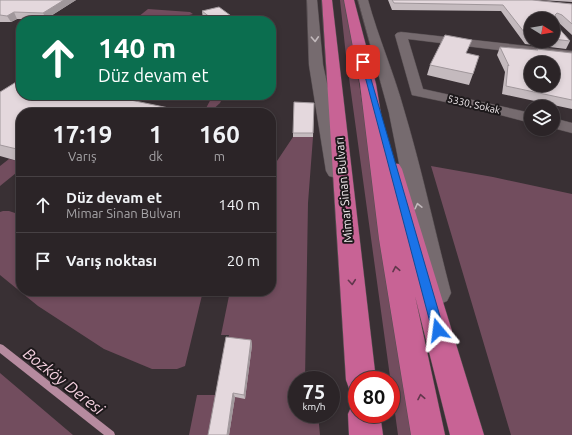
<!DOCTYPE html>
<html lang="tr">
<head>
<meta charset="utf-8">
<style>
	:root { --surface:#2b2427; --page:#373033; --text:#f1f3f6; --muted:#a6a4a7; --line:#474144 }
	body { margin:0; font-family:Ubuntu,sans-serif; background:var(--page); color:var(--text); height:100vh; display:flex; flex-direction:column; font-size:15px; white-space:nowrap }
	* { box-sizing:border-box; margin:0 }
	p { font-size:13px; color:var(--muted) }
	.icon { flex:none; width:22px; height:22px; fill:none; stroke:currentColor; stroke-width:2; stroke-linecap:round; stroke-linejoin:round }
	.map { position:relative; flex:1; overflow:hidden }
	.panel { position:absolute; left:16px; top:108px; width:260px; height:188px; display:flex; flex-direction:column; background:var(--surface); border-radius:16px; box-shadow:0 2px 6px #0003,0 0 0 1px var(--line) }
	.panel>* { flex:none }
	.banner { position:absolute; left:16px; top:16px; width:260px; height:84px; border-radius:16px; box-shadow:0 2px 6px #0003,0 0 0 1px var(--line); background:#0b6e4f; color:#fff; overflow:hidden }
	.needle { width:26px; rotate:101deg }
	.fabs { position:absolute; left:524px; top:12px; display:grid; gap:8px }
	.fabs a { display:grid; place-items:center; width:36px; height:36px; border-radius:50%; background:var(--surface); box-shadow:0 2px 6px #0003,0 0 0 1px var(--line); font-size:20px }
	.speed { position:absolute; left:288px; top:371px; display:flex; gap:8px; font-size:20px; font-weight:700; text-align:center }
	.speed>* { display:grid; place-content:center; width:52px; height:52px; border-radius:50%; background:var(--surface); box-shadow:0 2px 6px #0003,0 0 0 1px var(--line); line-height:1 }
	.speed small { font-size:10px; font-weight:400 }
	.speed .limit { border:6px solid #d22; background:#fff; color:#111 }
	.pin { position:absolute; display:grid; place-items:center; width:34px; height:34px; color:#fff; margin:-17px; border-radius:8px; box-shadow:0 2px 6px #0006 }
	.me { position:absolute; width:44px; margin:-22px; rotate:344deg; stroke-linejoin:round; filter:drop-shadow(0 0 3px #0008) }
	.turn { display:flex; align-items:center; gap:14px; height:84px; padding:0 16px; font-size:18px }
	.turn .icon { width:52px; height:52px; stroke-width:2.5 }
	.turn b { display:block; font-size:28px; line-height:34px }
	.eta { display:flex; justify-content:space-evenly; align-items:center; height:68px; text-align:center }
	.eta b { font-size:24px; font-weight:600; line-height:28px }
	ul { padding:0; list-style:none }
	li { display:flex; align-items:center; gap:12px; height:56px; padding:0 16px; border-top:1px solid var(--line) }
	li div { flex:1 }
	li b { display:block; font-size:15px }
	li em { font-style:normal }
	.map>svg:first-child { display:block }
</style>
</head>
<body>
<div class="map">
<svg width="572" height="435" viewBox="0 0 572 435">
	<rect width="100%" height="100%" fill="#393034"/>
	<path fill="#724d5e" d="M340 0H346L414 435H398L346 56Z
		M148 9 190 12 193 14C172 20 150 21 128 21L135 17H138Z
		M213 95H224L220 103 209 113 204 112Z
		M293 137H313L308 203 305 380H297V414H318L320 435H189L197 395H218L245 398 227 342 229 335H221L230 291H271V170Z
		M9 159 21 162V169L0 186V166Z
		M431 166 493 177 572 194V435H511Z
		M3 211H9L21 215V291H203L185 366 177 369H152L104 349 38 306 0 275V212Z
		M0 373 73 435H0Z"/>
	<g fill="none" stroke-linecap="round" stroke-linejoin="round">
		<path fill="#b68b9f" fill-rule="evenodd" d="M0 344 3 345 114 432 115 435H104L0 353Z"/>
		<defs>
			<path id="street" d="M401 32 572 51V59L408 39 423 89 531 113V123L470 107 412 95 395 35 397 33Z
				M553 118 572 123V133L553 128Z"/>
			<path id="secondary" d="M307 0H317L323 65 346 171 343 176 336 178 329 176 326 171 309 65Z
				M358 0H368C378 37 394 73 404 110 422 170 435 232 451 293L447 301 438 305 429 301 425 293 389 113Z"/>
			<path id="highway" d="M322 0H332L376 380H357V394L350 391 346 380Z
				M344 0H354L376 84 389 163 399 164 402 169 484 435H450L415 296 445 435H411L379 239 360 84Z
				M357 401V414H380L383 435H349L348 414 353 403Z"/>
		</defs>
		<use href="#street" stroke="#574f52" stroke-width="1"/>
		<use href="#secondary" stroke="#574f52" stroke-width="1"/>
		<use href="#highway" stroke="#574f52" stroke-width="1"/>
		<use href="#street" fill="#766b6f" fill-rule="evenodd"/>
		<use href="#secondary" fill="#766b6f" fill-rule="evenodd"/>
		<use href="#highway" fill="#c86395" fill-rule="evenodd"/>
	</g>
	<path fill="#c4babe" fill-rule="evenodd" d="M0 0H76L46 19H17L11 22H0Z
		M388 0H532L572 4V35L558 22 556 21V25L570 41 566 49 525 44 501 11 392 10ZM531 19H553V41H531Z
		M540 0H572V2Z
		M202 11 238 21H204L203 20Z
		M500 47 536 50 537 49 572 55V109L502 94 505 72 497 55Z
		M467 53 473 74 469 85 427 75 430 65Z
		M0 92 21 113V162L0 156Z
		M314 103 313 137H293V133Z
		M251 340 252 345 245 399 235 397 229 435H208Z"/>
	<path fill="#a0979b" d="M64 0H76L46 19 43 13Z
		M14 12 17 19 11 22 7 16Z
		M118 95H139L122 111 116 97Z
		M251 340 252 345 245 399 244 395Z
		M233 393 235 397 229 435H227Z"/>
	<path fill="#e4d8dd" stroke="#a0979b" fill-rule="evenodd" d="M0 0H64L43 13 14 12 7 16 0 15Z
		M392 0H532L572 4V24L562 15 557 13 555 15 556 25 570 41 553 39V19H531V37H528L503 5 394 3Z
		M219 7 238 21H215L202 11Z
		M445 35 472 40 466 53 479 56 473 74 430 65Z
		M500 47 538 50 537 49 572 53V100L506 86 508 65 509 66ZM531 63H553V85H531Z
		M21 79V95H118L116 97 193 113H21V150L0 145V92Z
		M294 102 314 103 313 133H293Z
		M226 337 251 340 244 395 233 393 227 435H208Z"/>
	<defs><path id="oneway-chevron" d="M-2-3.5L2.5 0L-2 3.5" fill="none" stroke-width="1.6" stroke-linecap="round" stroke-linejoin="round"/></defs>
	<g stroke="#c2b9bc">
		<use href="#oneway-chevron" transform="translate(315 39) rotate(87)"/>
		<use href="#oneway-chevron" transform="translate(418 206) rotate(-103)"/>
	</g>
	<g stroke="#61374c">
		<use href="#oneway-chevron" transform="translate(396 269) rotate(-101)"/>
		<use href="#oneway-chevron" transform="translate(352 282) rotate(85)"/>
		<use href="#oneway-chevron" transform="translate(421 397) rotate(-101)"/>
	</g>
	<path fill="#1a73e8" stroke="#114b97" d="M361 61 366 62 444 330 442 334 438 336 434 334 432 330Z"/>
	<g text-anchor="middle" stroke-width="4" stroke-linejoin="round" paint-order="stroke">
		<g font-size="10" fill="#f4edf0" stroke="#1d191b">
			<text transform="translate(474 104) rotate(13)" y="4">5330. Sokak</text>
		</g>
		<g font-size="12" fill="#f4edf0" stroke="#1d191b">
			<text transform="translate(344 190) rotate(-95)" y="4">Mimar Sinan Bulvarı</text>
		</g>
		<g font-size="16" font-style="italic" fill="#f5d1e0" stroke="#1d191b">
			<text transform="translate(64 381) rotate(38)" y="6">Bozköy Deresi</text>
		</g>
	</g>
</svg>
<div class="fabs">
<a><svg class="needle" viewBox="-14 -14 28 28"><path d="M0-13l5 13h-10z" fill="#e53935"/><path d="M0 13l5-13h-10z" fill="#a6a4a7"/></svg></a>
<a><svg class="icon" aria-label="search" viewBox="0 0 24 24"><circle cx="10" cy="10" r="6"/><path d="M15 15l6 6"/></svg></a>
<a><svg class="icon" aria-label="layers" viewBox="0 0 24 24"><path d="M12 4l9 5-9 5-9-5zM3 14l9 5 9-5"/></svg></a>
</div>
<div class="speed"><div>75<small>km/h</small></div><div class="limit">80</div></div>
<div class="pin" style="left:363px;top:62px;background:#d93025"><svg class="icon" aria-label="arrive" viewBox="0 0 24 24"><path d="M6 21V4h12l-3 4 3 4H6"/></svg></div>
<svg class="me" style="left:438px;top:330px" viewBox="-20 -20 40 40"><path d="M0-17L14 15 0 8-14 15z" fill="#1a73e8" stroke="#fff" stroke-width="4"/></svg>
<div class="banner">
<div class="turn"><svg class="icon" aria-label="ahead" viewBox="0 0 24 24"><path d="M12 20V5M6 11l6-6 6 6"/></svg><div><b>140 m</b>Düz devam et</div></div>
</div>
<section class="panel">
<div class="eta">
<div><b>17:19</b><p>Varış</p></div>
<div><b>1</b><p>dk</p></div>
<div><b>160</b><p>m</p></div>
</div>
<ul>
<li><svg class="icon" aria-label="ahead" viewBox="0 0 24 24"><path d="M12 20V5M6 11l6-6 6 6"/></svg><div><b>Düz devam et</b><p>Mimar Sinan Bulvarı</p></div><em>140 m</em></li>
<li><svg class="icon" aria-label="arrive" viewBox="0 0 24 24"><path d="M6 21V4h12l-3 4 3 4H6"/></svg><div><b>Varış noktası</b></div><em>20 m</em></li>
</ul>
</section>
</div>
</body>
</html>
